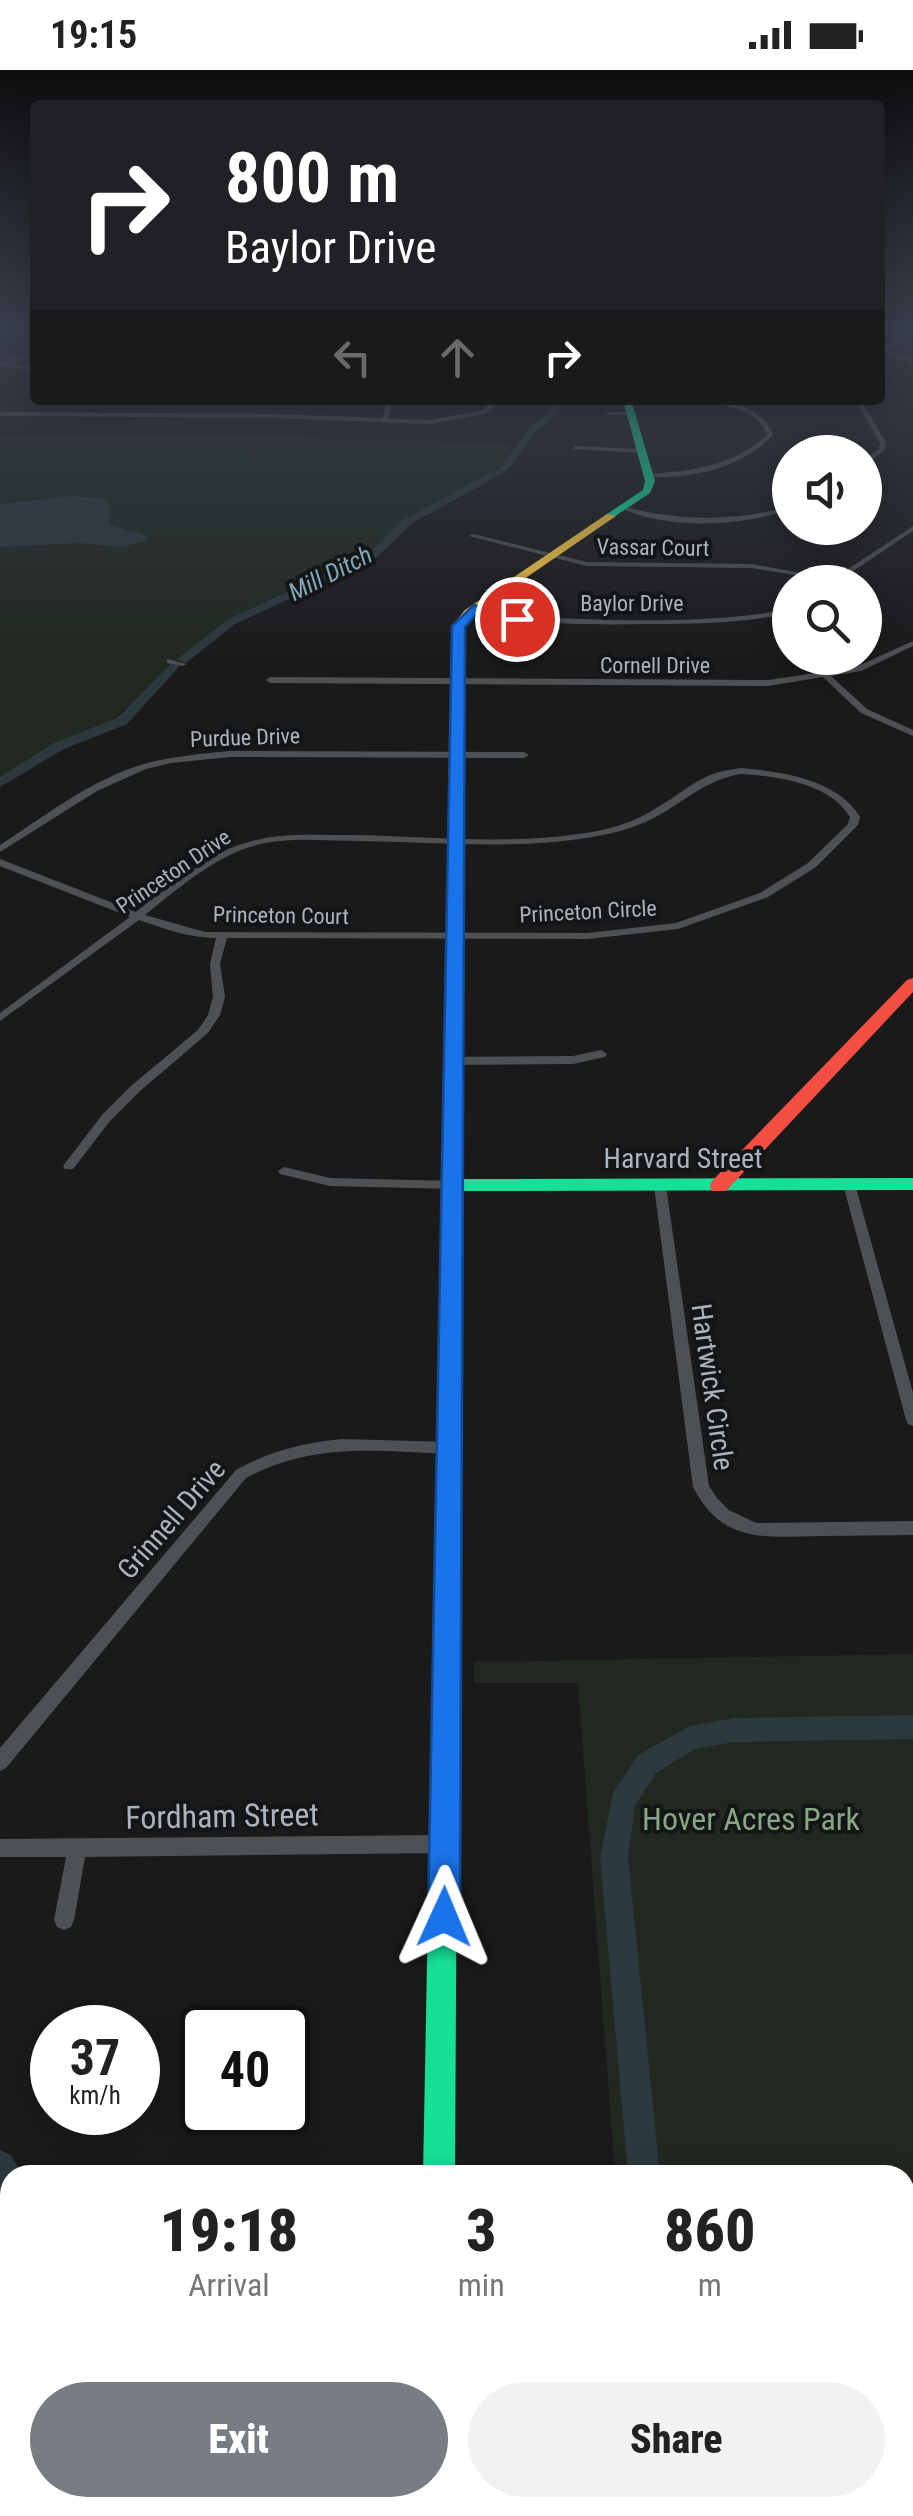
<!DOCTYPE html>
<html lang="en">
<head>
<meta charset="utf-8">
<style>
	:root { --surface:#fff; --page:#f2f2f2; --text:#222; --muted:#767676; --accent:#787d84 }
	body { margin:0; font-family:"Roboto Condensed",sans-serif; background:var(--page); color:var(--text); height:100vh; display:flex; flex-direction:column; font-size:38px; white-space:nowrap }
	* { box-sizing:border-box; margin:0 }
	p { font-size:32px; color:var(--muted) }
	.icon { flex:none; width:55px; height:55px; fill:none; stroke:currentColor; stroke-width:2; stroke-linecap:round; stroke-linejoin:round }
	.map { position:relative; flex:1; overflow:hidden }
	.sheet { position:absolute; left:0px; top:2095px; width:915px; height:352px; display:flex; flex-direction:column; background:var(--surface); border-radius:30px 30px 0 0; box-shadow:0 5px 25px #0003 }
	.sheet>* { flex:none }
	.top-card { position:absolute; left:30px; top:30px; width:855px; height:305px; border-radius:10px; box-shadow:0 5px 25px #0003; background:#202124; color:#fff; overflow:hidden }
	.fabs { position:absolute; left:772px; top:365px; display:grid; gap:20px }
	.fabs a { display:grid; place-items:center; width:110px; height:110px; border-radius:50%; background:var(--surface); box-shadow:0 5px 25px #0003; font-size:50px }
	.speed { position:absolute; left:30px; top:1935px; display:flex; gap:20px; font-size:50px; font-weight:700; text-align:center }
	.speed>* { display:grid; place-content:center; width:130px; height:130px; border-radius:50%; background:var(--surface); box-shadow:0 5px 25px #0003; line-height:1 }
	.speed small { font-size:25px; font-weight:400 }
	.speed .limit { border:5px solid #111; border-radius:15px; background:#fff; color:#111 }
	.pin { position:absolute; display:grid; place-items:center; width:85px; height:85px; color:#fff; margin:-42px; border:5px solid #fff; border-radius:50%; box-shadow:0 2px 10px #0007 }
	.me { position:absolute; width:110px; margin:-55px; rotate:1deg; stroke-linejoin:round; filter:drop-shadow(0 0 8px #0008) }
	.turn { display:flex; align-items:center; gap:35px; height:210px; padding:0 30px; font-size:45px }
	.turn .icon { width:130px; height:130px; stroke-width:2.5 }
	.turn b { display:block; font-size:70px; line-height:85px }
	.lanes { display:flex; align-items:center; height:95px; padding:0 30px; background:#0003; justify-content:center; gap:50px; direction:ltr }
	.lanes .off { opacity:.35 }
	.eta { display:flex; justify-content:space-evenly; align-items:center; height:170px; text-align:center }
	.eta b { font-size:60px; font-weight:800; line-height:70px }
	.action { display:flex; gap:20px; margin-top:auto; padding:20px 30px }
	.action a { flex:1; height:115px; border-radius:60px; background:var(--accent); color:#fff; font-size:40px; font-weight:800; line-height:115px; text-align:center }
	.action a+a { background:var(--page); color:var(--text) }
	.status { display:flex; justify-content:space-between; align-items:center; height:70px; padding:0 50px; background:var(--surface); direction:ltr }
	.status svg { height:28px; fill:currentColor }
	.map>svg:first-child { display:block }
</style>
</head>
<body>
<div class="status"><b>19:15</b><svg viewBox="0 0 49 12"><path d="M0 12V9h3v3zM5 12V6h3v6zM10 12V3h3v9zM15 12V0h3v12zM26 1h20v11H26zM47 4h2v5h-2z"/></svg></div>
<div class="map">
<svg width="913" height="2446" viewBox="0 0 913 2446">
	<rect width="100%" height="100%" fill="#1a1a1b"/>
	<path fill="#202820" d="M0 365H226L514 375 501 396 403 450 367 487 230 550 182 586 113 650 53 677 0 707Z
		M913 1584V2446H641L640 2438H905V2105H615L578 1613H474V1592Z"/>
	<path fill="#2c393e" d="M74 426 103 429 110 436V455L148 466 146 471 122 477 79 473 0 477V434Z"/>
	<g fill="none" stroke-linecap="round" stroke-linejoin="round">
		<path fill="#2c393e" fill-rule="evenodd" d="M556 330H564L554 347 534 363 508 400 411 454 375 489 235 554 186 593 176 590 227 550 367 485 403 450 502 396 528 359 548 343Z
			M173 592 179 596 177 599 127 654 64 679 0 717V707L54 673 117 648Z
			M913 1645V1669L734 1672 695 1679 656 1703 635 1736 628 1787 660 2105H628L600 1787 613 1723 638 1685 690 1656 734 1648Z
			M0 2080 11 2085 22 2105H10V2130L0 2126Z
			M362 2438H416L418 2442 416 2446H366Z"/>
		<path fill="#4e5154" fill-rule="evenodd" d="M908 269 913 270 885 281 913 289V293L880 283V278Z
			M35 280V284L9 294 35 296V300L0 297V293Z
			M393 330 388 349 429 350 481 341 495 330H502L485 344 429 354 274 348 0 346V342L274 344 382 348 388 331Z
			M703 330C730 330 763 337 773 365 741 399 691 409 646 407L648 404C692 401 733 396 767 365 757 337 726 338 703 330Z
			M855 330H861L886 373 884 381 865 395V390L879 379 880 373Z
			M608 342H631L634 344 606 345Z
			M575 376 641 379 644 381 641 383 573 379Z
			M790 436V440C738 456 672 460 622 439L625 437C681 451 735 452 790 436Z
			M913 456V461L837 512 752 498 587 496 469 466 473 464 587 492 752 494 833 509Z
			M475 537C520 548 567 549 613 550 672 551 732 550 790 539V543C744 553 697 554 650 554 591 555 530 555 472 541V537Z
			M913 571V576L861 601 831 606 867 639 913 660V666L861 643 823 607 768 616 270 613 266 610 270 607 768 610 856 597Z
			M167 589 187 594 183 596 167 593Z
			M230 681 524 682 529 685 524 688 230 687 171 693 146 699 97 721 0 782V775C45 746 92 709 144 694 172 686 201 684 230 681Z
			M740 698C779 701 838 709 860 747L858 755 816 797 768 827 678 859 588 869 227 868 220 894 225 927 220 945 208 963 139 1022 110 1051 73 1099H65L63 1096 102 1045 131 1016 198 960 208 945 213 927 210 894 216 868C191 868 164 859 139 850L0 951V943L130 847 0 796V789L136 842C168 815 204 786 245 773 279 762 315 765 351 765 433 766 520 777 602 760 622 756 641 748 658 737 676 727 691 713 710 705 720 701 730 700 740 698ZM740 704C776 706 830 713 850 747L848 754 808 793 760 823 676 853 588 863 205 862 145 845C177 819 213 788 253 776 287 766 325 771 360 771 440 772 523 781 603 765 625 761 647 753 666 741 692 725 709 710 740 704Z
			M601 980 607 984 605 987 573 994 454 995 448 991 454 987 573 986Z
			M284 1097 330 1108 454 1111 460 1115 454 1119 330 1116 280 1104 278 1101Z
			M849 1110 855 1114 913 1323V1356L908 1354 906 1350 843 1114Z
			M660 1112 666 1116 709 1416 717 1428 729 1440 756 1453 913 1451V1465C882 1465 851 1466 820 1466 765 1467 722 1474 693 1417L654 1116Z
			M342 1369 450 1372 455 1374 458 1378 455 1382 450 1384C376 1381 314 1372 246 1408L6 1698 0 1701V1678L236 1400C270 1381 303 1373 342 1369Z
			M444 1765 451 1767 453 1774 451 1781 444 1783 85 1787 74 1850 71 1857 64 1860 57 1857 54 1850 66 1787H0V1769Z"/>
		<path fill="#16e098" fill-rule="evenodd" d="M623 330H631L655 411 650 423 611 449 607 444 643 420 645 411Z
			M913 1108V1120L454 1121 445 1115 454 1109Z
			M450 1198 460 1205 455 2105H423L440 1205Z
			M421 2438H456L457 2446H421Z"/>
		<path fill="#ffcf43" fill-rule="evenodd" d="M607 444 616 446 473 544 464 556 460 1205 450 1212 440 1205 452 556 465 540Z"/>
		<path fill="#f24e42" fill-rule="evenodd" d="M913 908V922L726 1121H712L710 1116 712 1111 907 910Z"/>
		<path stroke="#4e5053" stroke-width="2.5" stroke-dasharray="5 5" stroke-linecap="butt" d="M0 269 35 256"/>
	</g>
	<linearGradient id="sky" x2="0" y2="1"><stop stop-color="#0e0e0f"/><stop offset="0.43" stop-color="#383e4a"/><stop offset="1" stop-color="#383e4a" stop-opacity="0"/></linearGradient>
	<rect width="913" height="597" fill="url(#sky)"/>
	<path fill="#1a73e8" stroke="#114b97" stroke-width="2.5" d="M474 535 523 549 517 553 477 544 465 557 460 1847 455 1858 444 1863 433 1858 428 1847 452 556Z"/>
	<g text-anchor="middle" stroke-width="8" stroke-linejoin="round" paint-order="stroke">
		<g font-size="22" fill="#abb3bc" stroke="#141517">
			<text transform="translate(653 477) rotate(1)" y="8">Vassar Court</text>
			<text x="632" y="541">Baylor Drive</text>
			<text x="655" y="603">Cornell Drive</text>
			<text transform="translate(245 667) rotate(-2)" y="8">Purdue Drive</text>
			<text transform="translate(173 801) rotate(-34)" y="8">Princeton Drive</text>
			<text transform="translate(588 841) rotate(-3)" y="8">Princeton Circle</text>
			<text transform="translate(281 845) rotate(1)" y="8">Princeton Court</text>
		</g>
		<g font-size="25" font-style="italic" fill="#81a8b8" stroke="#141517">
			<text transform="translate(330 503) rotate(-27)" y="9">Mill Ditch</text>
		</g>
		<g font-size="28" fill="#abb3bc" stroke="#141517">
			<text x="683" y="1098">Harvard Street</text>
			<text transform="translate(713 1317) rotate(82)" y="10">Hartwick Circle</text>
			<text transform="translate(171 1449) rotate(-49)" y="10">Grinnell Drive</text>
		</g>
		<g font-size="32" fill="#abb3bc" stroke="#141517">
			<text transform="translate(222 1746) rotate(-1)" y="11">Fordham Street</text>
		</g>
		<g font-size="32" fill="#86a782" stroke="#141517">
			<text x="751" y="1760">Hover Acres Park</text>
		</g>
	</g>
</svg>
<div class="fabs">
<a><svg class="icon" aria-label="sound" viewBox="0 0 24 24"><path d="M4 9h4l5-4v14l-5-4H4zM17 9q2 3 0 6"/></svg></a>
<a><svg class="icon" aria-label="search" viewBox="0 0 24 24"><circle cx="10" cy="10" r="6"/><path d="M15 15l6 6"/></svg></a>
</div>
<div class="speed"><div>37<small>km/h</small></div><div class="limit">40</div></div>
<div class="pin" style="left:517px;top:549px;background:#d93025"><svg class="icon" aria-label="arrive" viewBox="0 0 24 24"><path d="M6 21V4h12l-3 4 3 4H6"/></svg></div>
<svg class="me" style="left:444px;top:1847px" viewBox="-20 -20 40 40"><path d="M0-17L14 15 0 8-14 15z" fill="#1a73e8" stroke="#fff" stroke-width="4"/></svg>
<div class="top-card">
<div class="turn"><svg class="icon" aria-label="right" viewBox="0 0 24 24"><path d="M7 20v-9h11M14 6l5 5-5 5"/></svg><div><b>800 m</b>Baylor Drive</div></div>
<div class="lanes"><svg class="icon off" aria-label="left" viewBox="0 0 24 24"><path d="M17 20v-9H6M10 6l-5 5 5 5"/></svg><svg class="icon off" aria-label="ahead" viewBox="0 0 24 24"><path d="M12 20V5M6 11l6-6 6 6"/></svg><svg class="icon" aria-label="right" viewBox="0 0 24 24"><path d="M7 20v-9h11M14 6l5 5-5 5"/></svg></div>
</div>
<section class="sheet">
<div class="eta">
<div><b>19:18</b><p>Arrival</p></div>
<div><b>3</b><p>min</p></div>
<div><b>860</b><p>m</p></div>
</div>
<div class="action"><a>Exit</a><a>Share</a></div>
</section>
</div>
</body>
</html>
